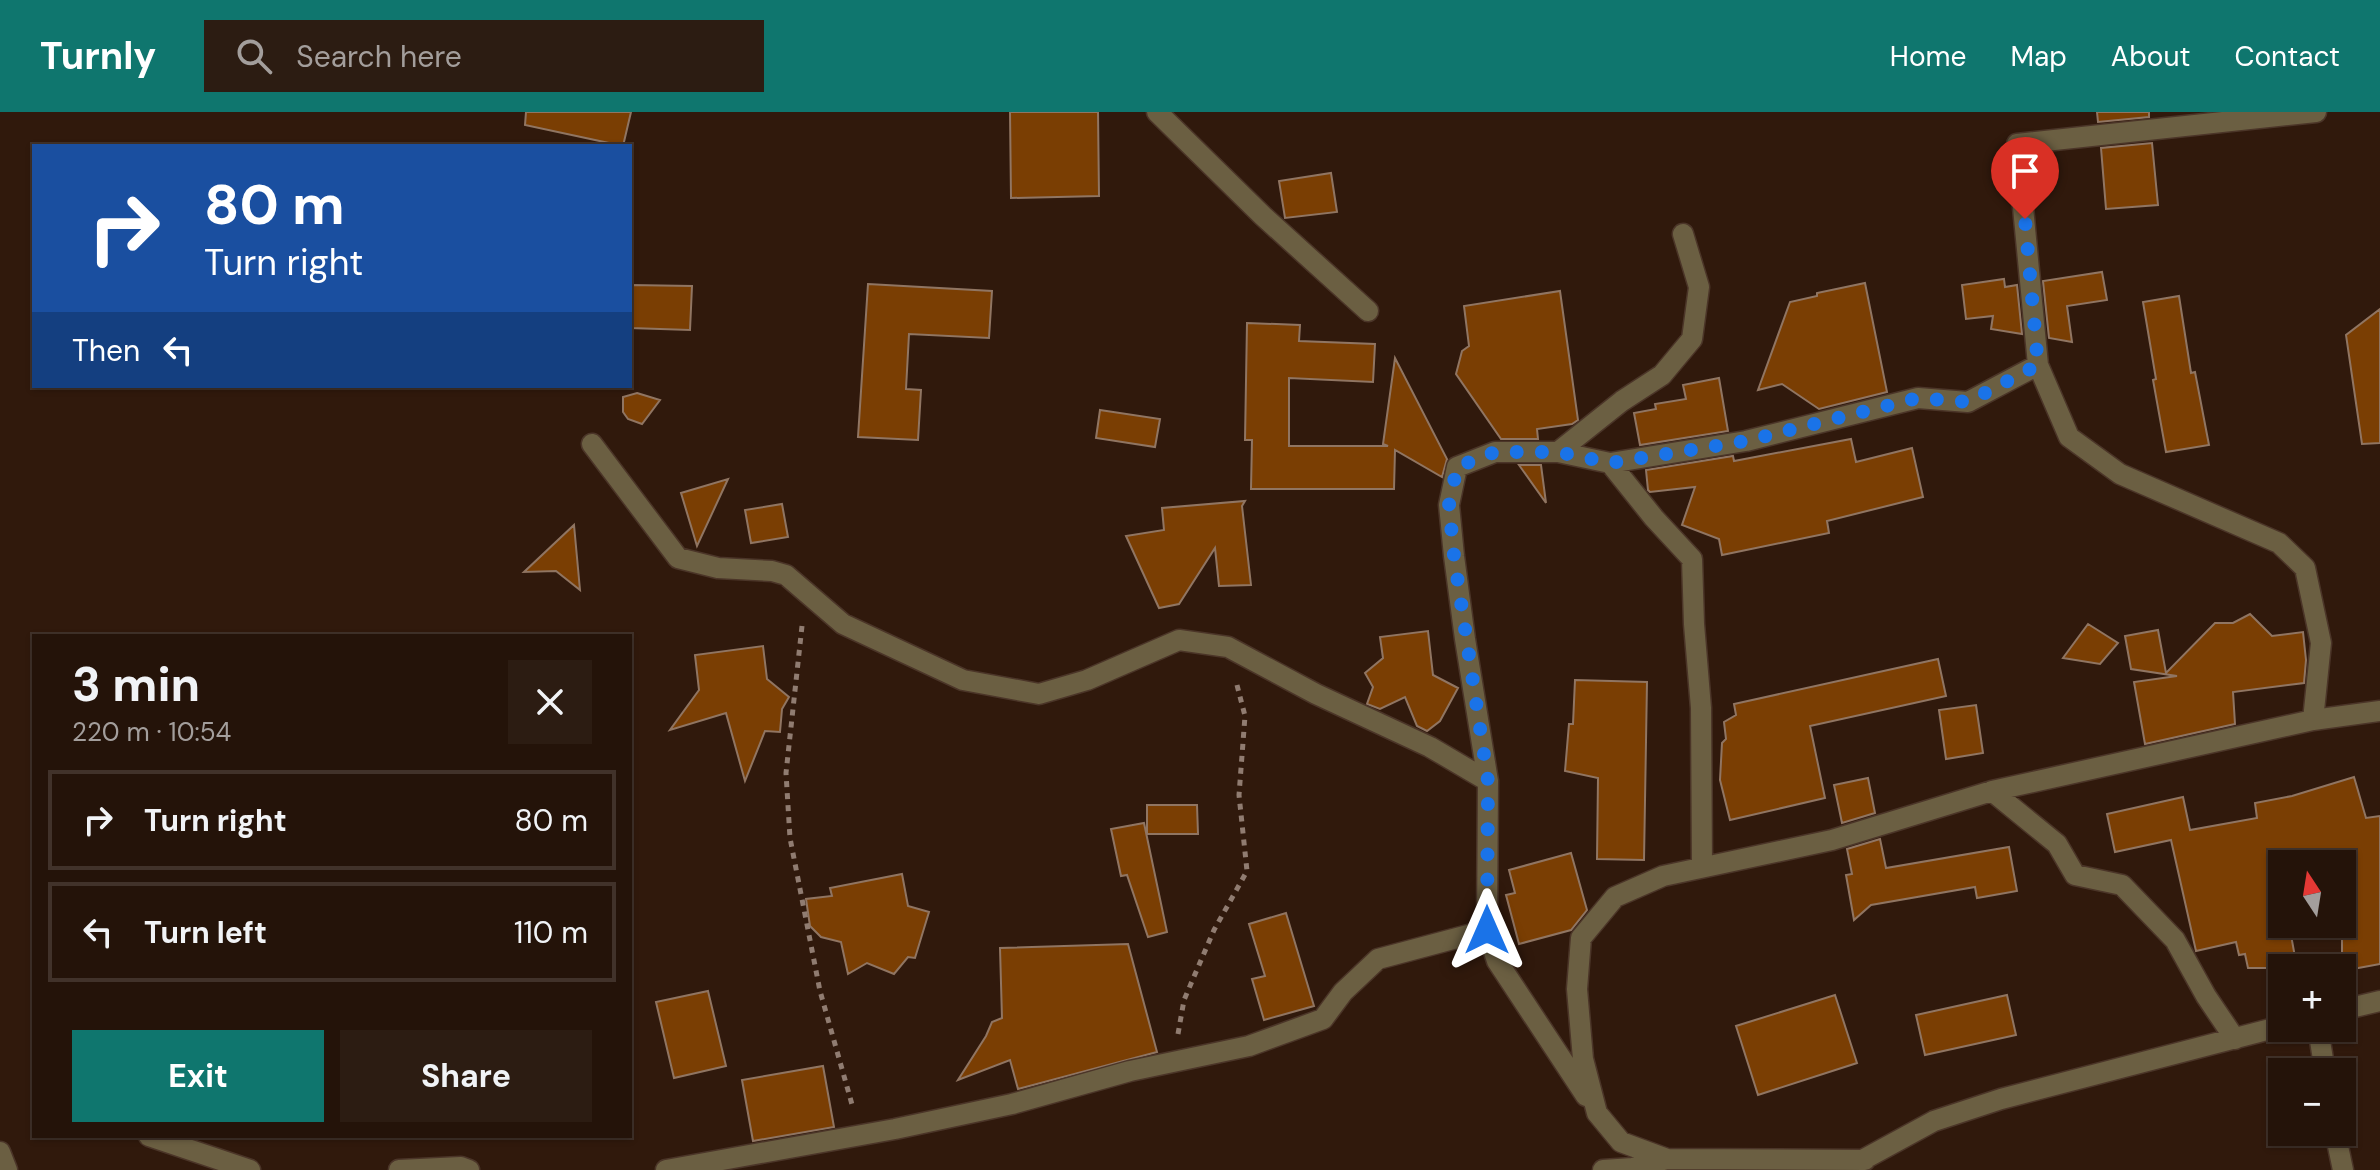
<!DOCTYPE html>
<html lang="en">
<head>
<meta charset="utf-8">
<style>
	:root { --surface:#241309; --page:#2c1c12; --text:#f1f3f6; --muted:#a39e9c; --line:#41322a; --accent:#0f766e }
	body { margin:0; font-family:"DM Sans",sans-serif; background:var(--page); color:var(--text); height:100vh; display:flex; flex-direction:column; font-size:30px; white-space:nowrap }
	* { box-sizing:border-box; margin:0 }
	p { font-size:26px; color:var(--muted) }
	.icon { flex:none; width:44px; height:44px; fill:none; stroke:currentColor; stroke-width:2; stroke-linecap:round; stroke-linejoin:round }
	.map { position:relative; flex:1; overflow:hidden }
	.side { position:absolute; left:32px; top:522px; width:600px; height:504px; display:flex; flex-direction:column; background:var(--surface); border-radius:0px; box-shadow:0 2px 6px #0004,0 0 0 2px var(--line) }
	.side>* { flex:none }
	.banner { position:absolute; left:32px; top:32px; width:600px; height:244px; border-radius:0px; box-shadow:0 2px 6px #0004,0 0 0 2px var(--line); background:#1a4fa0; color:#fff; overflow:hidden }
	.needle { width:52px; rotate:348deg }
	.tools { position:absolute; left:2268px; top:738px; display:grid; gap:16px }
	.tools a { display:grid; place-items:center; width:88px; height:88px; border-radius:0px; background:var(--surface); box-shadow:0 2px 6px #0004,0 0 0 2px var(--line); font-size:40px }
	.pin { position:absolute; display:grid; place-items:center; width:68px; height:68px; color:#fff; margin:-82px -34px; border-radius:50% 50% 50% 0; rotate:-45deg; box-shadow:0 0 8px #0007 }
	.pin .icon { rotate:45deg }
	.me { position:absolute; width:88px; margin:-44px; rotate:0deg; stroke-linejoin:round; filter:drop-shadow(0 0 6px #0008) }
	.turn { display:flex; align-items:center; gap:28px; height:168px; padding:0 40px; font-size:36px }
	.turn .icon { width:104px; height:104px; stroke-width:2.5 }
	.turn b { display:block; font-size:56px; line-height:68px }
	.then { display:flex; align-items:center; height:76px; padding:0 40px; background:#0003; gap:16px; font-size:30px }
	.round { display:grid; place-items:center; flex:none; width:84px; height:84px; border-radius:0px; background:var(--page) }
	.overview { display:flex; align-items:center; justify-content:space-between; height:136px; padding:0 40px }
	h1 { font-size:48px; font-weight:700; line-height:60px }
	.action { display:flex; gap:16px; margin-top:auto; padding:16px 40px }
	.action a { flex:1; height:92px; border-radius:0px; background:var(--accent); color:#fff; font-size:32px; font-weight:700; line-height:92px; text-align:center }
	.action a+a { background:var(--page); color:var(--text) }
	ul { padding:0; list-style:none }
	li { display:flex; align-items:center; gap:24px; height:100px; margin:0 16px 12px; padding:0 24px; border:4px solid var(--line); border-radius:0px }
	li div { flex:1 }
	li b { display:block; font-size:30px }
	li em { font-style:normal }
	header { display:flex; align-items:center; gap:48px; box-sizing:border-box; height:112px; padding:0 40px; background:var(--accent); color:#fff }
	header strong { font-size:38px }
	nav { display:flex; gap:44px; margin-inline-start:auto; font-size:28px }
	.search { width:560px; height:72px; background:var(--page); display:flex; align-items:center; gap:20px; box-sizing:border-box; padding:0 28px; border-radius:0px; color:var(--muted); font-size:30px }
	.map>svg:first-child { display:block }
</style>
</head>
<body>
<header>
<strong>Turnly</strong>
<div class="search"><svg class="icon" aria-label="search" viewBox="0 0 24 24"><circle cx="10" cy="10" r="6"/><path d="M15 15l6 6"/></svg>Search here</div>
<nav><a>Home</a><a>Map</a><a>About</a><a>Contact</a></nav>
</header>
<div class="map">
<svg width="2380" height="1058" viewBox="0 0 2380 1058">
	<rect width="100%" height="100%" fill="#30190c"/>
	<path fill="#7a3e03" stroke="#907562" stroke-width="2" d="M526 0H631L623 34 525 13Z
		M1010 0H1098L1099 84 1011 86Z
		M2097 0H2149V5L2098 10Z
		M2152 31 2158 93 2106 97 2101 36Z
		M1331 61 1337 100 1285 106 1279 69Z
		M2102 160 2107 188 2067 194 2072 230 2049 226 2043 169Z
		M2004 167 2005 175 2017 173 2022 222 1991 217 1993 204 1966 207 1962 173Z
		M1865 171 1887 280 1819 297 1782 272 1758 278 1790 190 1817 184V181Z
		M868 172 992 179 989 226 909 222 906 277 921 278 918 328 858 325Z
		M630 173 692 174 690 218 630 216Z
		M1560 179 1578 308 1572 312 1537 317 1538 327H1501L1456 262 1462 239 1469 234 1464 194Z
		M2179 184 2191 261 2195 260 2209 333 2166 340 2153 268 2156 267 2143 190Z
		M2380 197V331L2362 332 2346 223Z
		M1247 211 1300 213 1299 229 1375 232 1373 270 1289 266V334H1388L1383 332 1395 246 1447 347 1442 365 1395 338 1394 377H1251L1252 328H1245Z
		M1719 266 1728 319 1640 333 1634 301 1656 297 1655 292 1686 287 1683 273Z
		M637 281 660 288 642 312 628 307 623 300V285Z
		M1100 298 1160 307 1155 335 1096 326Z
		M1851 327 1856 350 1912 336 1923 385 1827 409 1829 421 1722 443 1719 427 1682 413 1695 375 1650 380 1648 378 1646 358 1733 344 1734 349Z
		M1519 353H1541L1546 391Z
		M728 367 697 434 681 381Z
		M1245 389 1242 394 1251 473 1219 474 1215 436 1179 492 1159 496 1126 424 1164 418 1162 396Z
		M782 392 788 425 751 431 745 398Z
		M574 413 580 478 556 459 524 460Z
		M2250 502 2272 524 2303 520 2306 548 2304 571 2233 580 2235 612 2145 632 2134 570 2177 564 2131 557 2125 524 2158 518 2166 561 2215 511H2233Z
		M2088 512 2118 531 2100 552 2063 546Z
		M1428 519 1433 563 1458 576 1440 609 1427 619 1417 614 1405 585 1380 597 1367 592 1373 575 1365 561 1383 546 1380 525Z
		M763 534 767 567 789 585 782 597 780 620 765 619 745 669 726 601 670 618 699 578 695 543Z
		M1938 547 1946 584 1810 614 1825 686 1730 708 1720 668 1722 631 1726 627 1724 610 1736 603 1734 592Z
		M1575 568 1647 570 1644 748 1597 747 1598 666 1565 659 1569 612H1573Z
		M1976 593 1983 641 1946 647 1939 598Z
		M2354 665 2366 706 2380 704V852L2342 859V752H2282V812H2289L2297 856H2248L2245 842 2239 843 2236 830 2196 839 2171 728 2115 740 2107 702 2183 685 2190 718 2257 706 2255 691 2292 684Z
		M1868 666 1875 701 1842 711 1834 673Z
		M1147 693H1197L1198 722H1147Z
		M1144 711 1167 820 1148 825 1127 763 1121 764 1111 717Z
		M1880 727 1886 756 2009 735 2017 779 1977 786 1975 775 1871 793 1854 808 1846 763 1852 762 1847 737Z
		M1571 741 1587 798 1571 818 1519 832 1506 783 1515 781 1509 758Z
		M902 762 908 794 929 800 915 846 908 845 894 862 867 851 848 862 841 830 821 825 810 814 806 787 832 784 830 776Z
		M1286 801 1314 894 1264 908 1252 867 1265 864 1249 812Z
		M1128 832 1157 940 1018 977 1010 948 958 968 986 924 992 910 1002 906 1000 836Z
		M708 879 726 954 674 966 656 890Z
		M1835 883 1857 951 1758 983 1736 914Z
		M2007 883 2016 923 1925 943 1916 903Z
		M823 954 834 1015 753 1029 742 968Z"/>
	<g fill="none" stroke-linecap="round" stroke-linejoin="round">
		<defs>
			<path id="minor" d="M1157 0 1263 104 1368 199
				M592 332 678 446 718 456 772 459 786 463 843 512 963 568 1039 582 1087 568 1179 528 1228 535 1316 582 1430 635 1488 669
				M1558 340 1610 351 1746 329 1918 286 1968 290 2038 253
				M1610 351 1654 406 1692 447 1694 512 1701 596 1702 755
				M2313 608 2321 531 2305 456 2279 431 2120 362 2069 325 2038 253 2017 32 2316 0
				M1992 679 2057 732 2075 763 2122 773 2175 828 2206 884 2235 927
				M2342 898 2380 889
				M2318 916 2325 960
				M1586 984 1497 849 1487 818 1488 669 1465 527 1454 444 1449 393 1457 355 1495 340H1558L1622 289 1662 263 1692 227 1699 175 1683 122
				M2335 1020 2343 1058
				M149 1024 250 1058
				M0 1040 7 1058
				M1865 1048 1667 1047 1621 1030 1597 1001 1583 947 1577 877 1581 826 1615 785 1663 764 1832 728 1992 679 2313 608 2380 599
				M1855 1052 1934 1009 2001 987 2282 914
				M399 1058 461 1055 469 1058
				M666 1058 895 1017 1012 992 1130 959 1249 934 1323 907 1343 880 1378 847 1487 818
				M1603 1058 1633 1056 1667 1047"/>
		</defs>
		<use href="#minor" stroke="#4b3528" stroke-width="23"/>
		<path stroke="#907c71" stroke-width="5" stroke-dasharray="6 6" stroke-linecap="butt" d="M802 514 786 661 790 726 820 879 853 996
			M1178 922 1184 888 1214 818 1247 759 1239 683 1245 604 1237 573"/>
		<use href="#minor" stroke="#6b5f42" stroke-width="20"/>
	</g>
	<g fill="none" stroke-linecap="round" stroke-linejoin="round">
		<path stroke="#1a73e8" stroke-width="14" stroke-dasharray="0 25.2" d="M1487 818 1488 669 1454 444 1449 393 1457 355 1495 340H1558L1610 351 1746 329 1918 286 1968 290 2038 253 2025 107"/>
	</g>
</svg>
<div class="tools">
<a><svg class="needle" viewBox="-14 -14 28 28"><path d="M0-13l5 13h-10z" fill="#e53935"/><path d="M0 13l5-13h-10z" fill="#a39e9c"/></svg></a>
<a>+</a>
<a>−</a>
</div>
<div class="pin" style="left:2025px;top:107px;background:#d93025"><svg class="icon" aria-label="arrive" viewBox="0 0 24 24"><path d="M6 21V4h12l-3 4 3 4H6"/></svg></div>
<svg class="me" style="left:1487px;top:818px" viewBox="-20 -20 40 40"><path d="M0-17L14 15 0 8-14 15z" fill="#1a73e8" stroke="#fff" stroke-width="4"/></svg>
<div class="banner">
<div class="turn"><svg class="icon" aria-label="right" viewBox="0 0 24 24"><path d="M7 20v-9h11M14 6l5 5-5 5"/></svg><div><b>80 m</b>Turn right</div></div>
<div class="then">Then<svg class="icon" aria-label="left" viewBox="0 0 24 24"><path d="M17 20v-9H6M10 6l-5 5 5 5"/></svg></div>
</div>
<section class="side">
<div class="overview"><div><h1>3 min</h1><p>220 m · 10:54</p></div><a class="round"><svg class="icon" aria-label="close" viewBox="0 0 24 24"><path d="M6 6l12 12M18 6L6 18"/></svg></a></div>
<ul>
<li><svg class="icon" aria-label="right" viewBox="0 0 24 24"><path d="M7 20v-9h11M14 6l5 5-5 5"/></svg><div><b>Turn right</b></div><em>80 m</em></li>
<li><svg class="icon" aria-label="left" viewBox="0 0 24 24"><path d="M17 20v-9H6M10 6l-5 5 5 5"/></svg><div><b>Turn left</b></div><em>110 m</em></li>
</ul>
<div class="action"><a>Exit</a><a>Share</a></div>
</section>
</div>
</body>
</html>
